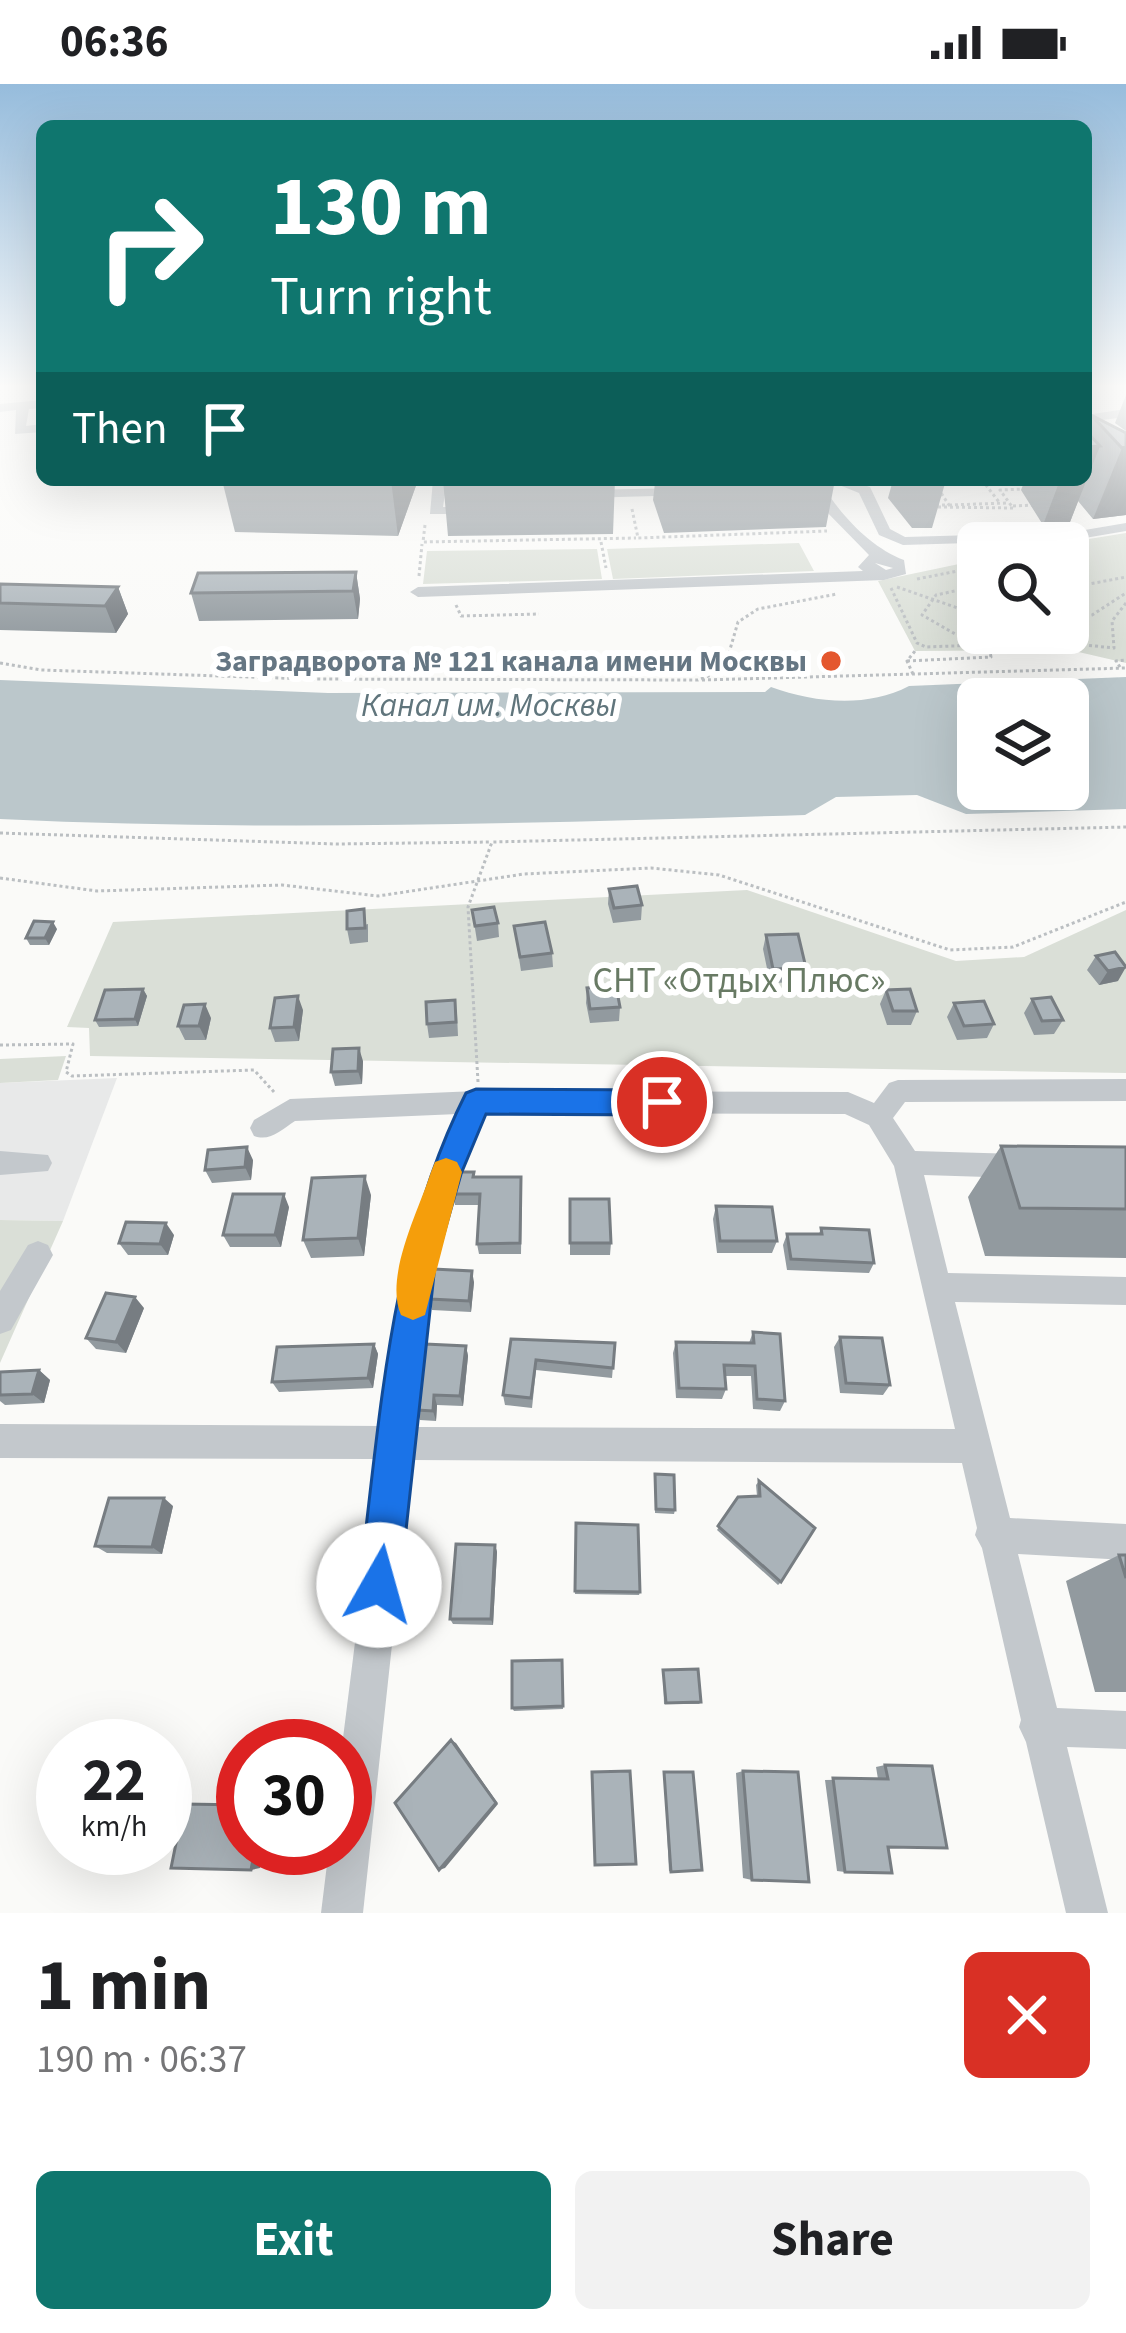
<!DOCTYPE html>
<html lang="en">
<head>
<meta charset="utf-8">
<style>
	:root { --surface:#fff; --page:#f2f2f2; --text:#202124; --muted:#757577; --accent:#0f766e }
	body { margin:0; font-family:"Source Sans 3",sans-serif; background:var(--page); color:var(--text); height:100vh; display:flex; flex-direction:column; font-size:45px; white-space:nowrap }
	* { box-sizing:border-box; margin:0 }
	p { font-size:39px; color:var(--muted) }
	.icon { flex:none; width:66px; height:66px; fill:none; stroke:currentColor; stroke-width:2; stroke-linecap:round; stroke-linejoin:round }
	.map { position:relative; height:1829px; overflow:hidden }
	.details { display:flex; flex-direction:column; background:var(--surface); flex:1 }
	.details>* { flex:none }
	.hud { position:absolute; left:36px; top:36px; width:1056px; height:366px; border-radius:18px; box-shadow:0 12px 48px #0002; background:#0f766e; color:#fff; overflow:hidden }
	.controls { position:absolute; left:957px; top:438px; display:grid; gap:24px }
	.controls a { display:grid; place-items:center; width:132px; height:132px; border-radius:18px; background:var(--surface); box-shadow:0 12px 48px #0002; font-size:60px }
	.speed { position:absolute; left:36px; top:1635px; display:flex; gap:24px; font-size:60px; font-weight:700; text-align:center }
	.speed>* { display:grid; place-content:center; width:156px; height:156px; border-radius:50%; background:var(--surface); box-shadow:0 12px 48px #0002; line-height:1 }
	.speed small { font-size:30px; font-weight:400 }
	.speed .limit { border:18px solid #d22; background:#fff; color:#111 }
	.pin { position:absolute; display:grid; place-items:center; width:102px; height:102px; color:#fff; margin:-51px; border:6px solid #fff; border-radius:50%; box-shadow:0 3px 12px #0007 }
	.me { position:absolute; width:132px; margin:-66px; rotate:7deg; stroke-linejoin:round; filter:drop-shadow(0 0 9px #0008) }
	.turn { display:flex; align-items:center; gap:42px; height:252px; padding:0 36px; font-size:54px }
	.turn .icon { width:156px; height:156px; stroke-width:2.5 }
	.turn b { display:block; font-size:84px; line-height:102px }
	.then { display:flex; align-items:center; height:114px; padding:0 36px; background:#0003; gap:24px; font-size:45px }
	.round { display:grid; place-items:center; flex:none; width:126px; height:126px; border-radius:18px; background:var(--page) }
	.summary { display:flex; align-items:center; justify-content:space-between; height:204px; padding:0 36px }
	h1 { font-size:72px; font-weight:700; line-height:90px }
	.primary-button { display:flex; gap:24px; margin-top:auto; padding:24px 36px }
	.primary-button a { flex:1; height:138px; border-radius:18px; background:var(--accent); color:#fff; font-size:48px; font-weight:700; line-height:138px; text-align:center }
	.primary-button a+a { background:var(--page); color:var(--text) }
	.status { display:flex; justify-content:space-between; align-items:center; height:84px; padding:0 60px; background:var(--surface); direction:ltr }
	.status svg { height:33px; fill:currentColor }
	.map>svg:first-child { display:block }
</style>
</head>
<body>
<div class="status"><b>06:36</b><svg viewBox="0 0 49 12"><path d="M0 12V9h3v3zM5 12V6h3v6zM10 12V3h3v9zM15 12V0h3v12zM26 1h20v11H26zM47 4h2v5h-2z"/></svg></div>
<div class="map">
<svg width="1126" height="1829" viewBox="0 0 1126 1829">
	<rect width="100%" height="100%" fill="#fafaf8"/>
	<path fill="#e8e9e9" d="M117 994 63 1137 0 1136V999Z"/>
	<path fill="#dadfd7" d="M1126 449V579L1070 566 915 567 878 497 978 476V549H1068V459H1064Z
		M799 459 814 487 613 495 607 465Z
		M597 465 602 495 423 500 427 467Z
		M747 806 956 877 1024 873 1126 826V989L90 972 89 944 67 943 113 838Z
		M66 972 58 996 0 999V975Z
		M0 1136 63 1137 0 1279Z"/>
	<path fill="#bbc7cb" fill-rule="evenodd" d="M1126 593V725L966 730 917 711 836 713 805 731C536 739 269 748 0 735V596L328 609 765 608 771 603C815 619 867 624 909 602ZM978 615H1068V705H978Z"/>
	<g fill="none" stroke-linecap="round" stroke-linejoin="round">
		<path stroke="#bbbfc2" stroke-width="3" stroke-dasharray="3 3" stroke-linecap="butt" d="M982 396 999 418
			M936 421H949L941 409
			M949 421 1007 419
			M1013 422 1033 421
			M938 423 1013 424 1000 406 1024 405
			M632 425 638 454 827 447
			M425 441 423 458 636 454
			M601 458 606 484
			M1068 469 1073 472 1068 473
			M419 492 422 460
			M917 495 978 483
			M978 502 936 511 922 531 957 551 1023 549
			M897 503 978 531
			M891 504 917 559 926 563 1056 558 1114 564 1112 537 1126 519
			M1068 504 1126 493
			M456 521 461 532 539 530
			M967 524 978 512
			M1068 536 1092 531 1126 509
			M1029 549 1054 558
			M907 577 991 573 989 563
			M0 579 41 586 310 595 698 596 724 586 738 538 758 525 837 510
			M1120 583 1116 577 1126 576
			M913 590 907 577 915 567
			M702 596 1126 584
			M0 749 336 760 490 758
			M0 794 97 807 282 801 378 812 524 790 651 784 719 791 950 866 1013 863 1126 818
			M0 961 73 960 66 988 72 992 254 986 274 1008
			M478 998 468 823 492 758 1126 743"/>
		<path fill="#c3c8cc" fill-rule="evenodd" d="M42 316V324L29 325 26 342 42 340V348L15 350 16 326 0 328V320Z
			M1126 325V333L1102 336 1126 351V361L1086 337V331Z
			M433 396H447L443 423H474L479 424V430H430Z
			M805 396H819C838 428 869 463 904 476L906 490 884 496 418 513 410 508 418 503 863 487 858 483 869 471 820 421ZM875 479 893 484 886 486Z
			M827 396H848L870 403 890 445 905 453 1073 448 1126 439V447L1073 456 903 461 879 451 859 409Z
			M686 404 691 405V411L583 414 576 410 583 406Z
			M1126 995V1017L905 1018 893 1034 915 1067 1018 1070 1028 1074 1032 1082 1028 1090 1018 1094 924 1091 948 1189 1126 1193V1221L955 1218 1010 1434 1126 1440V1476L1018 1470 1057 1624 1126 1627V1665L1067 1663 1108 1829H1066L1026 1658 1019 1643 1021 1636 982 1464 975 1451 977 1444 962 1379 412 1376 363 1829H321L329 1764H345V1662H342L378 1375 0 1374V1340L383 1342 403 1181 432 1089 458 1030 295 1037C281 1046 270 1058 254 1052L250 1044 254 1036 290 1015 476 1007 848 1008 874 1019 889 999 898 996ZM485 1029 845 1030 869 1041 894 1082 955 1345 415 1343 433 1181 460 1089Z
			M0 1067 48 1071 52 1079 48 1087 0 1091Z
			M38 1157 48 1161 53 1171 11 1246 0 1250V1207L28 1161Z"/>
	</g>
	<path fill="#929a9f" d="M1126 311V347L1115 339Z
		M1091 331 1126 349V431L1093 435 1078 417 1070 438 1043 441 1021 406 1025 396H1086V344Z
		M222 396H418L398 452 235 448Z
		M443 396H615L613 450 448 452Z
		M646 396H835L826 443 664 449 653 416 655 399H647Z
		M893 396H946L932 444H912L888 414Z
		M356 488 360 515 358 535 199 537 191 509Z
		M0 500 118 503 128 530 116 549 0 546Z
		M609 805 642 821 641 836 613 839 608 820Z
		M472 826 498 839 499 853 477 857Z
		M368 840V858L350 860 347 845Z
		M514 842 552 869 553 883 521 887Z
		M57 845 49 861H30L26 854Z
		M766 851 806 884 801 898 770 899 763 865Z
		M1096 872 1118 897 1099 901 1087 886Z
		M587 904 620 923 619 937 590 939 586 919Z
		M143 905 147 912 138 942 99 943 95 936Z
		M886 906 917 927 911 941H887L880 920Z
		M1032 915 1063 936 1054 950 1034 951 1024 929Z
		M954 919 994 940 987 954 957 956 947 933Z
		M303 926 299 957 275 958 270 944Z
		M457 930 458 952 429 954 427 940Z
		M211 934 206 956H185L178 942Z
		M363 977 362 1000 335 1002 331 988Z
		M1001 1062 1126 1063V1174L985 1172 968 1113Z
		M253 1076 251 1096 212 1099 205 1086Z
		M474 1088V1093L522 1104 521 1170H479L477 1160 479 1121H455L453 1110Z
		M371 1111 364 1172 311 1174 303 1156Z
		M570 1115 611 1159 610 1171H570Z
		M716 1122 777 1157 772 1169H717L713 1135Z
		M289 1123 281 1163H230L223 1151Z
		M821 1144 874 1179 869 1189 787 1186 783 1161 787 1150H819Z
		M174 1151 168 1171H128L119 1159Z
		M474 1198 471 1228 432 1226 430 1215Z
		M144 1224 126 1269 96 1265 86 1254Z
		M753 1248 785 1317 780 1327 753 1325 751 1292H725L726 1305 722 1315 676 1314 673 1269 676 1258 749 1259Z
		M840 1253 890 1301 883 1311 840 1309 834 1263Z
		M511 1255 615 1259 612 1294 536 1286 532 1324 505 1321 503 1311Z
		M374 1260 378 1270 373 1304 279 1308 272 1298Z
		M466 1262 468 1272 463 1322 437 1321 436 1337 420 1336 417 1326Z
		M39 1286 50 1296 44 1319 5 1321 0 1317V1288Z
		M655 1390 675 1426 674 1430 655 1429Z
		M759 1397 781 1498 778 1501 717 1446 738 1413 757 1412 756 1401Z
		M173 1422 162 1470 107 1469 95 1462Z
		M576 1439 640 1508 639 1511 575 1510Z
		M495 1461 497 1468 493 1541 453 1540 450 1535Z
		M1119 1471H1126V1608H1095L1066 1497Z
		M562 1576 563 1625 514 1627 512 1624Z
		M663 1586 701 1618 699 1620H664Z
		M885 1681 932 1682 888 1763 845 1788 837 1787 825 1696 878 1695 876 1683Z
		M743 1687 752 1796 743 1794 736 1689Z
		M664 1688 671 1788 669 1787Z"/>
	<path fill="#777d82" d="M1100 362 1070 438 1043 441 1060 396H1086V363Z
		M1126 363V431L1093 435 1122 364Z
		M391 396H418L398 452Z
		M356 488 360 515 358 535 353 507Z
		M118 503 128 530 116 549 105 522Z
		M53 838 57 845 49 861 45 854Z
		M1126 883 1118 897 1099 901 1108 887Z
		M143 905 147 912 138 942 135 935Z
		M298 912 303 926 299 957 294 943Z
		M205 920 211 934 206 956 199 942Z
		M359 964 363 977 362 1000 358 987Z
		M247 1063 253 1076 251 1096 245 1083Z
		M365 1092 371 1111 364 1172 358 1154Z
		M284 1110 289 1123 281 1163 275 1151Z
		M166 1139 174 1151 168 1171 160 1160Z
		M472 1187 474 1198 471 1228 469 1217Z
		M135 1213 144 1224 126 1269 116 1258Z
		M374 1260 378 1270 373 1304 368 1294Z
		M466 1262 468 1272 463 1322 460 1312Z
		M39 1286 50 1296 44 1319 32 1310Z
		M434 1311 437 1321 436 1337 433 1327Z
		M164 1414 173 1422 162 1470 152 1463Z
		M495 1461 497 1468 493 1541 491 1535Z
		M451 1656 456 1659 498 1720 445 1784 439 1786Z
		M255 1764H264L260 1784 251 1786Z"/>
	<path fill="#aab3b9" stroke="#777d82" stroke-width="3" d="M1091 331 1126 349V363L1122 364Z
		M1086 347 1100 362 1086 363Z
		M356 488 353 507 191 509 198 489Z
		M0 500 118 503 105 522 0 519Z
		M637 802 642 821 614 824 609 805Z
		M494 823 498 839 475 842 472 826Z
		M364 825 365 844 347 845V827Z
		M34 837 53 838 45 854H26Z
		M545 838 552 869 520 873 514 842Z
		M798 850 806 884 773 885 766 851Z
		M1115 868 1126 883 1108 887 1096 872Z
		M616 902 620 923 590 925 587 904Z
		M143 905 135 935 95 936 105 906Z
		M910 905 917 927H893L886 906Z
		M298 912 294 943 270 944 275 914Z
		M1051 913 1063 936 1042 937 1032 915Z
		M455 916 456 938 427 940 426 918Z
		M984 917 994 940 964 942 954 919Z
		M205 920 199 942H178L184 921Z
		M359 964 358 987 331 988 333 965Z
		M1001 1062 1126 1063V1125L1020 1124Z
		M247 1063 245 1083 205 1086 208 1066Z
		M460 1088H474L473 1093H521L520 1159 477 1160 480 1110H453Z
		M365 1092 358 1154 303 1156 312 1094Z
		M233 1110H284L275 1151H223Z
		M570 1115H609L611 1159H570Z
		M716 1122 772 1123 777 1157H720Z
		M126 1138 166 1139 160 1160 119 1159Z
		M821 1144 869 1146 874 1179 791 1175 787 1150H822Z
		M433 1185 472 1187 469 1217 430 1215Z
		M106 1209 135 1213 116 1258 86 1254Z
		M753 1248 780 1250 785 1317 757 1315 755 1282 724 1281 726 1305 679 1304 676 1258 754 1259Z
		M840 1253 882 1254 890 1301 846 1299Z
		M511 1255 615 1259 613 1284 536 1276 531 1314 503 1311Z
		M374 1260 368 1294 272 1298 277 1263Z
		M425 1260 466 1262 460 1312 434 1311 433 1327 417 1326Z
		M39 1286 32 1310 0 1311V1288Z
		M655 1390 674 1391 675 1426 656 1425Z
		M759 1397 815 1444 781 1498 718 1442 738 1413 760 1412Z
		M109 1414H164L152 1463 95 1462Z
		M576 1439 638 1441 640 1508 575 1507Z
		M456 1460 495 1461 491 1535H450Z
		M1119 1471H1126V1494Z
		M562 1576 563 1622 512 1624V1577Z
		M698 1585 701 1618 666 1619 663 1586Z
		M451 1656 496 1719 439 1786 395 1719Z
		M885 1681 932 1682 947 1764 888 1763 892 1789 845 1788 833 1694 888 1695Z
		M630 1687 636 1780 595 1781 592 1688Z
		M743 1687 798 1688 809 1798 752 1796Z
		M664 1688H693L702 1786 671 1788Z
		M63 1699V1739H52Z
		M184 1720 243 1721V1764H255L251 1786 171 1784Z"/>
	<linearGradient id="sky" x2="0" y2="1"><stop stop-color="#96bcdc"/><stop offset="0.54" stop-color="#fdfdfc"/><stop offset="1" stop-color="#fdfdfc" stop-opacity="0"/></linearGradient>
	<rect width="1126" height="560" fill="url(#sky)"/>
	<path fill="#1a73e8" stroke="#114b97" stroke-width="3" d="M476 1005 662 1006 677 1018 662 1031 486 1030 461 1090 435 1181 400 1501 394 1516 379 1522 365 1516 359 1501C381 1332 388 1164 466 1009Z"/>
	<path fill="#f59e0b" d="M446 1074 457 1078 462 1088 425 1231 413 1236 401 1231C384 1192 419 1126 431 1088L435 1078Z"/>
	<circle fill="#e4572e" stroke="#fff" stroke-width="4.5" cx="831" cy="577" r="12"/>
	<g text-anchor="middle" stroke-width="12" stroke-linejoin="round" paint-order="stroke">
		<g font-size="30" font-weight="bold" fill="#657683" stroke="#fff" text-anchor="end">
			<text x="807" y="587">Заградворота № 121 канала имени Москвы</text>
		</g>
		<g font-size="33" font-style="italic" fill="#60757c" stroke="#fff">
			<text x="489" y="632">Канал им. Москвы</text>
		</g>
		<g font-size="36" fill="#687a64" stroke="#fff">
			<text x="739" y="908">СНТ «Отдых Плюс»</text>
		</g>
	</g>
</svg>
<div class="controls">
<a><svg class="icon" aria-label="search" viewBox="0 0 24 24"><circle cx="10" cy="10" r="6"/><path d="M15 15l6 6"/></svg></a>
<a><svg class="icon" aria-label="layers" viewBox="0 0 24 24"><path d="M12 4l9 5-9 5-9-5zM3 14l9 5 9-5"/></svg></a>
</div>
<div class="speed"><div>22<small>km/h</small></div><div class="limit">30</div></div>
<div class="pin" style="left:662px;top:1018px;background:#d93025"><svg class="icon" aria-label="arrive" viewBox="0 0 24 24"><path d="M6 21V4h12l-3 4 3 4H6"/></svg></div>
<svg class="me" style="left:379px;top:1501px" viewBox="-20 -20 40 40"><circle r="19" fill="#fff"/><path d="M0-13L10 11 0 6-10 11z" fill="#1a73e8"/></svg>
<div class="hud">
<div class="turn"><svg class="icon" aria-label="right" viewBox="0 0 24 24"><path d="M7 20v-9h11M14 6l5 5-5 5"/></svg><div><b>130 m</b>Turn right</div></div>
<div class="then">Then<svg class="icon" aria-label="arrive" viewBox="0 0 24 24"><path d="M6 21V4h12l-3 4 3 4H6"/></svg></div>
</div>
</div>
<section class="details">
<div class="summary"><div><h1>1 min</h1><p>190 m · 06:37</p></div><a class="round" style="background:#d93025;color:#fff"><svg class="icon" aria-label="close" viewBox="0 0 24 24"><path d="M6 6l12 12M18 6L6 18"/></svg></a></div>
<div class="primary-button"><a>Exit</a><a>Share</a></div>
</section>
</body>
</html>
